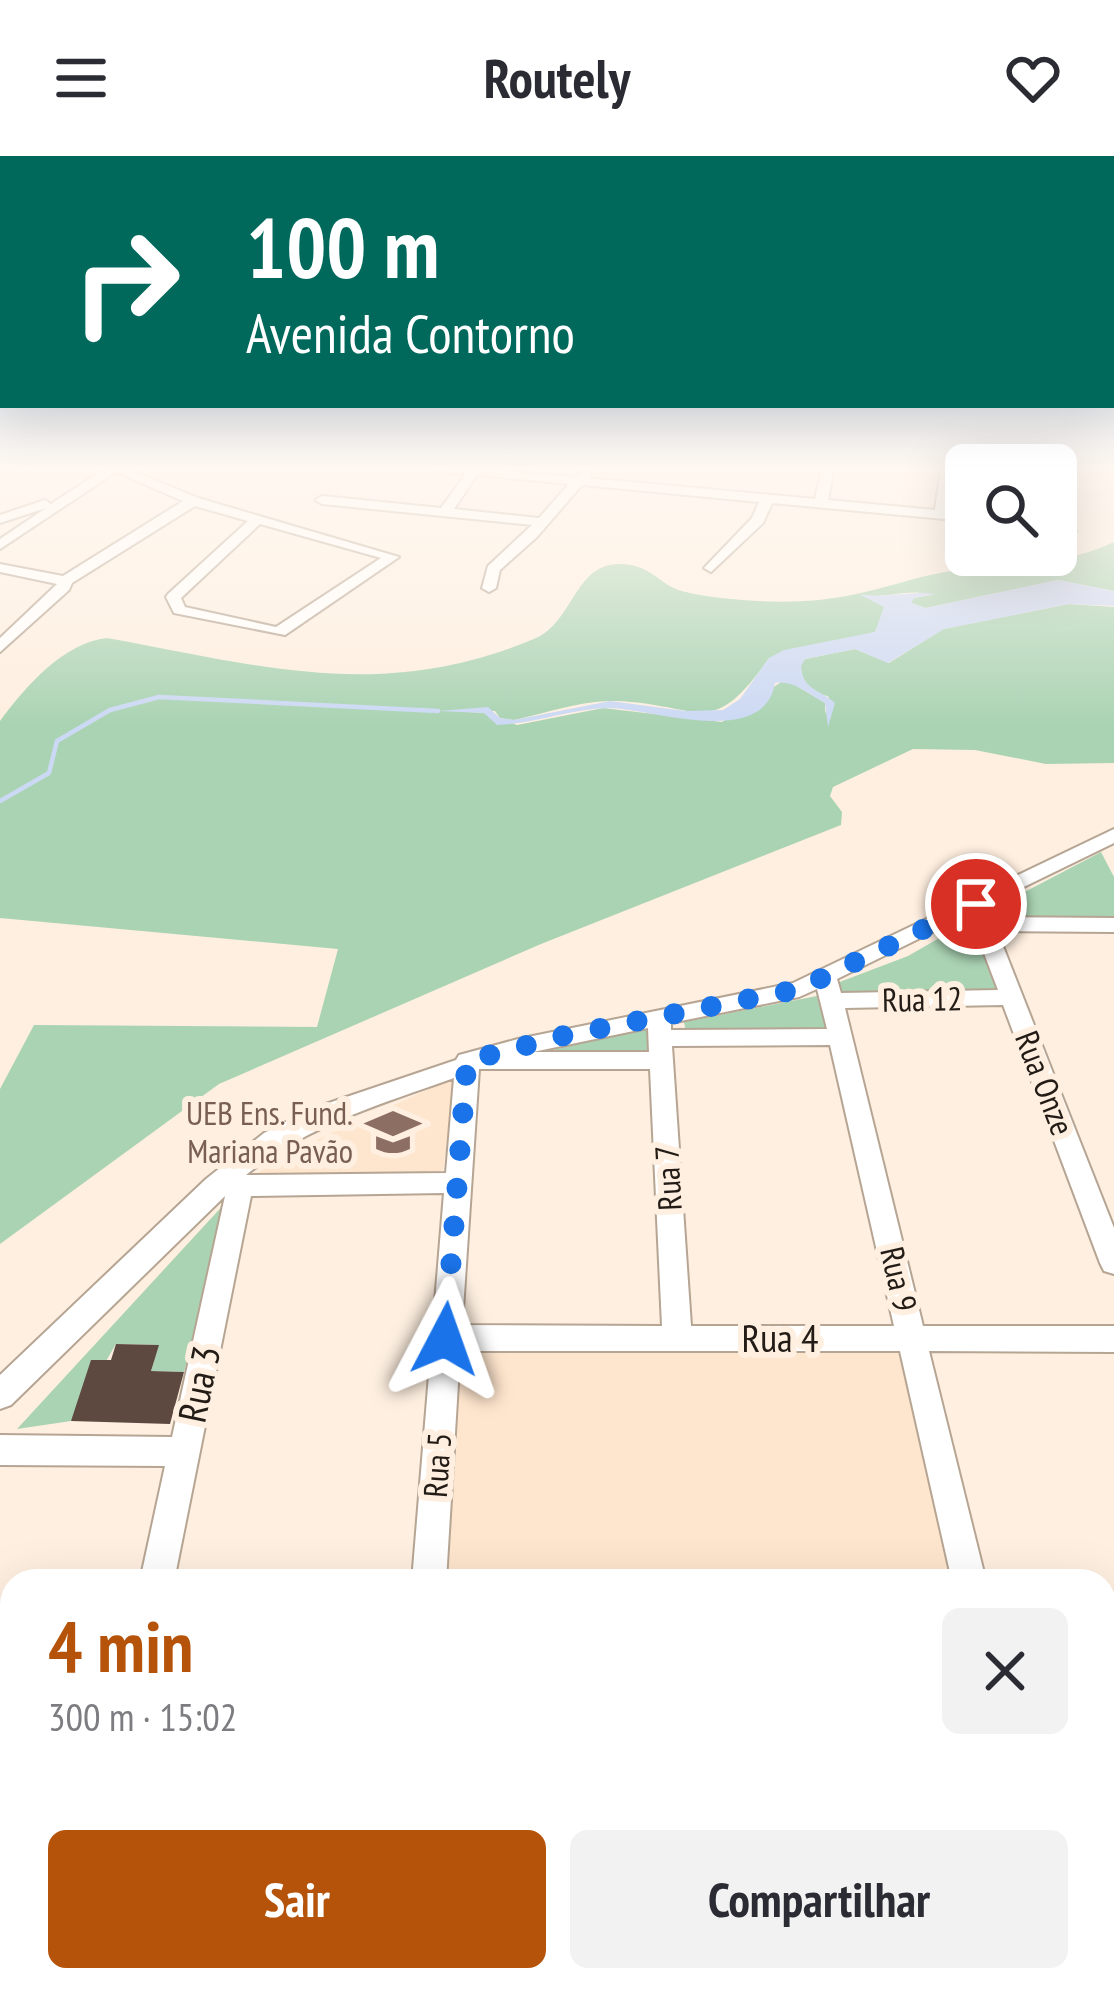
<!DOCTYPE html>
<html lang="pt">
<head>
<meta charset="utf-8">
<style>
	:root { --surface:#fff; --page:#f2f2f3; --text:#2b2b33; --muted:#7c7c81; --accent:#b45309 }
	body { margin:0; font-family:"PT Sans Narrow",sans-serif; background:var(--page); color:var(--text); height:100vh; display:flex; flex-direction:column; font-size:45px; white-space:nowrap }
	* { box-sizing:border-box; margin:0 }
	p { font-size:39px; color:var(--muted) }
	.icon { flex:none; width:66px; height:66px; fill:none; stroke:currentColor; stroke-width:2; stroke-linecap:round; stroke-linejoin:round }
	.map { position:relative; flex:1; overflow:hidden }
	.sheet { position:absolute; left:0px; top:1413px; width:1116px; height:423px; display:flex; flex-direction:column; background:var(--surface); border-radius:36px 36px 0 0; box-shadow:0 12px 48px #0002 }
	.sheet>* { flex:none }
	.top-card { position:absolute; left:0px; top:0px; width:1116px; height:252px; box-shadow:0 12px 48px #0002; background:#00695c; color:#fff; overflow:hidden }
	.fabs { position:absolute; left:945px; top:288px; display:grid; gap:24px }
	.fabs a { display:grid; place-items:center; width:132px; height:132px; border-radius:18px; background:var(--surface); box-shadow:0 12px 48px #0002; font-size:60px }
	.pin { position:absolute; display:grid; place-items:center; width:102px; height:102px; color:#fff; margin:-51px; border:6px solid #fff; border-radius:50%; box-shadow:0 3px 12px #0007 }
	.me { position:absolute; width:132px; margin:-66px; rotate:4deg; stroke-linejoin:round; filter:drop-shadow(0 0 9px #0008) }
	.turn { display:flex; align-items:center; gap:42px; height:252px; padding:0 48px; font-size:54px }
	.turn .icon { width:156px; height:156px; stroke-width:2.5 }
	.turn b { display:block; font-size:84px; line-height:102px }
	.round { display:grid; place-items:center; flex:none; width:126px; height:126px; border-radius:18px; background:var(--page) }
	.summary { display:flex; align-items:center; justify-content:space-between; height:204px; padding:0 48px }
	h1 { font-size:72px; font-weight:700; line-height:90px; color:var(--accent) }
	.action { display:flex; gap:24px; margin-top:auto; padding:24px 48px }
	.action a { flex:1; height:138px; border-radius:18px; background:var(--accent); color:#fff; font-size:48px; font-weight:700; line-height:138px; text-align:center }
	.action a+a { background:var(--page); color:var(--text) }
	header { display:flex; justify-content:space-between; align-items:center; height:156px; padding:0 48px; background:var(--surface); font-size:54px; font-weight:700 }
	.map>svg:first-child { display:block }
</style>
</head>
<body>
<header><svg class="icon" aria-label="menu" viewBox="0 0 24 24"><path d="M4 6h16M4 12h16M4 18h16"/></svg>Routely<svg class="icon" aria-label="heart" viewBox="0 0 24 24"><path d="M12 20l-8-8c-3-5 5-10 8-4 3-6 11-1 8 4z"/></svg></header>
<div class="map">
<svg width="1114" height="1835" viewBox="0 0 1114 1835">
	<rect width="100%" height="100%" fill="#feefe0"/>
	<path fill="#fee5cd" d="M456 921 442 1020H253L294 994Z
		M901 1194 953 1425H448L459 1197Z"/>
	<path fill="#aad3b3" d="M1114 386V435L1058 424 926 452 910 447 914 442 930 439C907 432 888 443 865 439L884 451 885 459 875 476 769 502C711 586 701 548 616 545 583 544 546 557 514 564L500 562 495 555H453L484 557 517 569 603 552 722 566 781 526 792 527 825 547V558L829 541C813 535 801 529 801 509L805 503 855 493 889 507 943 473 1069 448 1114 451V607L1046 608 975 594 913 593 833 631 830 640 842 656 841 669 541 788 219 928 0 1088V933L34 869 317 871 338 793 0 762V565C26 530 63 487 107 482 261 510 383 547 536 482 573 466 575 407 620 408 642 408 652 418 668 429 680 437 706 440 721 442 766 447 811 448 856 438 886 432 915 421 945 416 1000 407 1063 411 1114 386Z
		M1101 696 1114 721V761L999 762 994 752Z
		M969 765 999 834 840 838 837 827 908 800Z
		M817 840 826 875 686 876 684 866Z
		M648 871 651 898 528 900Z
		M228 1044 184 1216 151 1215 158 1189 116 1188 71 1265 17 1273Z"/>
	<path fill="#ccd9f4" d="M1058 424 1114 435V450L1069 448 944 473 888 507 855 493 805 503 801 510C802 534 820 533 835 547L828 571 825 547C808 538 794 524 775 527 764 594 650 552 608 552 570 553 534 568 497 569L484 557 438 555 488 551 500 562 514 564 610 545 686 555 723 554 740 543 769 502 784 494 875 476 884 451 859 438C887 443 908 434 936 438L914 442 911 447 926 452Z"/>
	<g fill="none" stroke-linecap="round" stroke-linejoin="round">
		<path stroke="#ccd9f4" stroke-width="4.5" d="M0 645 49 617 57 585 110 554 159 541 438 555"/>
	</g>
	<path fill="#5e4941" d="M116 1188 159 1189 151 1215 184 1216 170 1268 71 1265 91 1204H111Z"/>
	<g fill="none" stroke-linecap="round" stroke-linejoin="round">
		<defs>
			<path id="minor" d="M106 312H126L198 342 399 401 285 479 174 457 166 441 168 438 248 365 195 350 72 427 69 434 0 496V482L57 428 0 416V408L63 420 183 345 116 316 0 393V383L46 352 0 367V359L45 344 51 348ZM260 368 381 402 276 471 185 451 181 442Z
				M470 312 576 321 585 314 591 318 588 322 815 343 822 312H834L828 344 935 354 941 312H953L948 355 966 357V365L772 347 763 367 711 416 704 412 752 362 759 346 582 329 537 381 500 414 496 432 489 436 482 432 488 410 532 369 322 348 315 344 322 340 441 352ZM477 319 569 328 539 362 454 353Z
				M1056 369 1074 372 1076 375 1069 379 1056 377Z
				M1114 673V687L987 749 992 761 1114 762V776L997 775 1114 1072V1118L1104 1115 1100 1107 1003 849 845 852 923 1170H1114V1196L929 1195 986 1425H952L900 1195H460L446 1425H412L444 1037 251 1040 174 1425H140L165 1310 0 1309V1279L172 1281 225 1040 11 1249 0 1253V1219L206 1023 264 977 308 954 456 904 459 899 518 883 793 827ZM969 758 998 834 841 837 837 823ZM817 833 827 873 671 874V867L799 841ZM648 872 649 896H533ZM830 889 894 1170H691L672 890ZM479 913H650L662 1170 462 1169ZM454 922 446 1017 246 1019C308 969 379 949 454 922Z
				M52 1824H94L92 1835H50Z
				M380 1824H422V1835H380Z
				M1042 1824H1084L1086 1835H1044Z"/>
			<path id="tertiary" d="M436 312H482C472 319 446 319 436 312Z
				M0 1780H12V1824H17L0 1826Z
				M1104 1787H1114V1833L1087 1824H1104Z"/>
		</defs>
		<use href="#minor" stroke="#b6a593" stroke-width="4"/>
		<use href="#tertiary" stroke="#b6a593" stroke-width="5"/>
		<use href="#minor" fill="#fff" fill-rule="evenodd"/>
		<use href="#tertiary" fill="#fff" fill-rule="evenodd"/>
	</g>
	<linearGradient id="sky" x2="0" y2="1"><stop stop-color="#9dc3ed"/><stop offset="0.55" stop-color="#fff8f1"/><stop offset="1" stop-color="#fff8f1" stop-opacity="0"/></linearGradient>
	<rect width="1114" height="569" fill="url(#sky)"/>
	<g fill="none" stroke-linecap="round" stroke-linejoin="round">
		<path stroke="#1a73e8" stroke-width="21" stroke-dasharray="0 37.8" d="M445 1183 467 905 562 880 799 833 976 748"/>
	</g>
	<defs>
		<symbol id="school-bare" viewBox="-9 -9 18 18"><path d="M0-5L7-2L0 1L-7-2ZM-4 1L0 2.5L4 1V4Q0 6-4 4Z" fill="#8d6e63" stroke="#feefe0" stroke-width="2.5" paint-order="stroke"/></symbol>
	</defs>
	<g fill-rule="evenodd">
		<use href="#school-bare" x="355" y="938" width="76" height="76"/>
	</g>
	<g text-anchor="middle" stroke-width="12" stroke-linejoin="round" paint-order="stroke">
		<g font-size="33" fill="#231c16" stroke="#feefe0">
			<text transform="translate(922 843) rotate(-1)" y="12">Rua 12</text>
			<text transform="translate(1045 927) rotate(69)" y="12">Rua Onze</text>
			<text transform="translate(668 1022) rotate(-93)" y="12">Rua 7</text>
			<text transform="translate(899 1123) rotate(77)" y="12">Rua 9</text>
			<text transform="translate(437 1309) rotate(-86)" y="12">Rua 5</text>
		</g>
		<g font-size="33" fill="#785e54" stroke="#feefe0" text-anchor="end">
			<text x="353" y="969">UEB Ens. Fund.<tspan x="353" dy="38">Mariana Pavão</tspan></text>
		</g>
		<g font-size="39" fill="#231c16" stroke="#feefe0">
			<text x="780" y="1196">Rua 4</text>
			<text transform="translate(199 1228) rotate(-78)" y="14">Rua 3</text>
		</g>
	</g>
</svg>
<div class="fabs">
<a><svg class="icon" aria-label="search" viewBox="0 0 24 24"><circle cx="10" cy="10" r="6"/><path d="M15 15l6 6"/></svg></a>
</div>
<div class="pin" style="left:976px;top:748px;background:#d93025"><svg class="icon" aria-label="arrive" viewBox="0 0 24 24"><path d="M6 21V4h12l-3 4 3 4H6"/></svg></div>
<svg class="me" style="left:445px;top:1183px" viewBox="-20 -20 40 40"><path d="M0-17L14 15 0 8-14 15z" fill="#1a73e8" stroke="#fff" stroke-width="4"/></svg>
<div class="top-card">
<div class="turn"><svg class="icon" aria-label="right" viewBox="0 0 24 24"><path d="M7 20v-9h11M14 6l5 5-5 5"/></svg><div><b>100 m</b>Avenida Contorno</div></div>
</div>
<section class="sheet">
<div class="summary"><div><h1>4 min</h1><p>300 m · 15:02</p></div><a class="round"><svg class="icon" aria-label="close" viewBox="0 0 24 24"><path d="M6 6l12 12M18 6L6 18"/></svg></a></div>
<div class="action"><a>Sair</a><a>Compartilhar</a></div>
</section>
</div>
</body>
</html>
